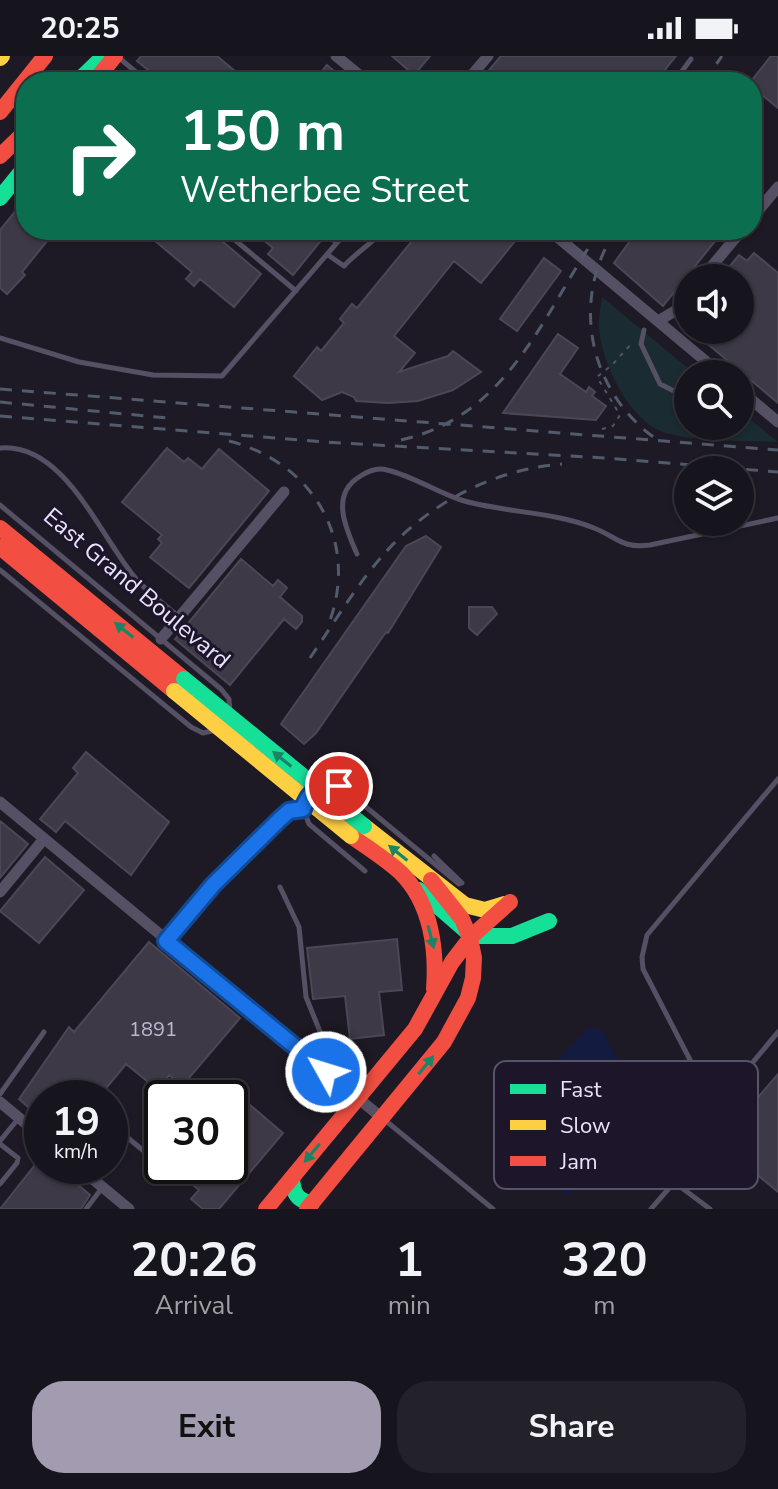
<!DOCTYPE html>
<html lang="en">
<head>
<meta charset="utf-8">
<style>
	:root { --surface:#16141c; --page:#232129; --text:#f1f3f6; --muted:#9e9ea3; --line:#35333b; --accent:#a39bb0 }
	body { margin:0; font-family:"Nunito Sans",sans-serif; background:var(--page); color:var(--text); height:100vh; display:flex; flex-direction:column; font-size:30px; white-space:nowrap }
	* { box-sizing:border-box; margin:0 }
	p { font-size:26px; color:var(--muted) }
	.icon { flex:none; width:44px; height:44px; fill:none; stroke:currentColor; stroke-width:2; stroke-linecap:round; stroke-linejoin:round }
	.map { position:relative; height:1153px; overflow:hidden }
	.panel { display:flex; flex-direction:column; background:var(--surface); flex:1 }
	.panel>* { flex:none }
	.banner { position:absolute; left:16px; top:16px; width:746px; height:168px; border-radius:32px; box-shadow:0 2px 6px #0004,0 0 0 2px var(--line); background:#0b6e4f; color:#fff; overflow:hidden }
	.tools { position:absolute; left:674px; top:208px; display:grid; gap:16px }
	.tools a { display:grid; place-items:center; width:80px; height:80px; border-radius:50%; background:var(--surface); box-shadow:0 2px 6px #0004,0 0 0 2px var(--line); font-size:40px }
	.speed { position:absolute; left:24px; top:1024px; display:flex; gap:16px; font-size:40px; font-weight:700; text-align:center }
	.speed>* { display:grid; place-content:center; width:104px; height:104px; border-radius:50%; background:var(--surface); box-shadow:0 2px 6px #0004,0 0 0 2px var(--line); line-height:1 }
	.speed small { font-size:20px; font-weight:400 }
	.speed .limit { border:4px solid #111; border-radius:12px; background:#fff; color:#111 }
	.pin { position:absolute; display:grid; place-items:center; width:68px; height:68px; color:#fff; margin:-34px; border:4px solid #fff; border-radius:50%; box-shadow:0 2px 8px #0007 }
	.me { position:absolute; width:88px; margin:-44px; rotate:309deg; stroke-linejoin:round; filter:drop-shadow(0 0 6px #0008) }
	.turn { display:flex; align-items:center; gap:28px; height:168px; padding:0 32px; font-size:36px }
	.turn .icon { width:104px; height:104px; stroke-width:2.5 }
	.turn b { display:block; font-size:56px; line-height:68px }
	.eta { display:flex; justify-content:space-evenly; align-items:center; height:136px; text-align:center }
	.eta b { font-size:48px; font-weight:700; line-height:56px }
	.action { display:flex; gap:16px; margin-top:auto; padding:16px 32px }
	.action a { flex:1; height:92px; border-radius:32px; background:var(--accent); color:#111; font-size:32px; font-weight:700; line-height:92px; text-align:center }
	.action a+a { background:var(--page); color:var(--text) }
	.status { display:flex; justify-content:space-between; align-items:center; height:56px; padding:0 40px; background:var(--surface); direction:ltr }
	.status svg { height:22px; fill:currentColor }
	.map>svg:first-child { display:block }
</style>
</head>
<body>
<div class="status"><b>20:25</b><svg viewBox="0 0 49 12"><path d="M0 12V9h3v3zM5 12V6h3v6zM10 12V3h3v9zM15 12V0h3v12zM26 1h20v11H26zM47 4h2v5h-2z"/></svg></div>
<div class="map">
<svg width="778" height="1153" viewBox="0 0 778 1153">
	<rect width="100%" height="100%" fill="#1e1a25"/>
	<path fill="#1a2b31" d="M602 241 695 318H688V370H740V355L778 386C741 384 701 387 666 377 630 366 602 308 599 272 598 262 601 251 602 241Z"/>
	<path fill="#141b41" d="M588 972 599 973 604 978 614 998 637 1023 645 1039 641 1055 579 1131 570 1138 563 1137 509 1093 503 1079V1066L513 1051Z"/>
	<path fill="#3d3946" stroke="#4c4657" stroke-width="2" d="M141 0H217L248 26H163L137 5Z
		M392 0H430L414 19Z
		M501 0H676L655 26H479Z
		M771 0H778V52L752 31V24Z
		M327 9 347 26H313Z
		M26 142V174H56L22 216 25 219 7 238 0 232V174Z
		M142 174H209L261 218 234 251 200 223 194 230 186 223 192 216Z
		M251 174H322L323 182 293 219 268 198 273 192Z
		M421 174H524L481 227 454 205 394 280 415 297 399 316 448 300 453 295 481 316 453 334 418 345 388 347 356 345 354 341 342 336 322 344 294 320 317 291 321 295 344 267 340 263 352 248 357 252Z
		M638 174H724L663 250 614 207Z
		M754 197 778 217V347L691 274H740V222H720L739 199 747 205Z
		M544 202 561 215 517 275 500 263Z
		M558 278 578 292 560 318 586 336 589 331 595 336 592 340 606 350 596 364 503 357Z
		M167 392 184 406 188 402 202 413 219 393 269 435 189 532 150 501 162 487 158 483 162 479 122 446Z
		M426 480 441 491 388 577 386 576 316 677 304 688 281 668 406 490Z
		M241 503 273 530 278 524 287 532 280 541 302 560V566L296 573 284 563 230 629 175 583Z
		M469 551H492L497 558 477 579 469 572Z
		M86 696 169 766 131 819 65 765 56 776 40 763 78 717 73 712Z
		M0 765 28 788 0 822Z
		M45 801 84 834 39 887 0 855Z
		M397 883 402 934 379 936 384 979 350 983 345 940 313 943 307 892Z
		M149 886 240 962 183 1029 169 1019 157 1033 126 1008 98 1042H42V1063L19 1043 69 971 74 976Z
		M778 1018V1136L719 1087Z
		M250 1049 283 1077 219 1153H203L191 1143 199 1134 187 1124 198 1110H230V1072Z
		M42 1100V1110H56L90 1139 81 1153H0Z"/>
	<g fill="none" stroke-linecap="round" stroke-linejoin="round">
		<path stroke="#515665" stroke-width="2" stroke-dasharray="4 6" stroke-linecap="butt" d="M602 373 613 370 620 359 597 321 612 309 633 286"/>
		<path stroke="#555063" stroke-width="5" d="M118 1 148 26
			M674 26 691 3
			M223 174 296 235
			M326 178 337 187
			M328 199 344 210C357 196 371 188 384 174
			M644 274 641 288 660 328 688 342
			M0 282 79 306 153 319 222 320 348 174
			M740 354 751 345
			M0 392C65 386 101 483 137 524 150 538 165 549 179 561
			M0 449 221 633 229 643 230 657
			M357 498C346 473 330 439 359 421 368 415 377 411 387 414 413 420 436 436 461 444 504 457 552 455 594 472 617 481 622 493 650 489L778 462
			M0 514 191 671 203 677 216 674
			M321 730 330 727 343 732 459 828 462 827 434 800
			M303 752 309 768 365 815
			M280 831 299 871 306 941 323 983 314 1005
			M0 1038 44 976
			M719 1047 702 1027 643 913 642 901 647 879 778 723
			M386 1065 493 1153
			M110 1083 122 1077 162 1110
			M0 1085 18 1063
			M0 1088 18 1102 17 1107 0 1128
			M674 1126 710 1153
			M86 1153 102 1132
			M651 1153 696 1101 719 1047 778 976"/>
		<path stroke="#555063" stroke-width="11" d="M336 0 368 26
			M466 26 488 0
			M752 162 778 131
			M549 174 721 318
			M702 222 742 174
			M658 265 675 255 688 239
			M740 334 778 366
			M161 583 284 436
			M0 746 382 1062
			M0 836 43 784
			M166 885 213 829 280 763 289 755 303 753
			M0 1046 42 1081
			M77 1110 129 1153"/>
		<path stroke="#16e098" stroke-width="16" d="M77 26 104 0
			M0 142 26 110
			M419 834 472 880H512L549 865
			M292 1122C293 1137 297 1145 312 1147"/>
		<path stroke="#ffcf43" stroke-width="16" d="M0 2 2 0
			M364 770 465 849 485 854 505 848"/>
		<path stroke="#f24e42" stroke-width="16" d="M94 26 115 0
			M0 56 45 0
			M0 100 26 75
			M0 472 184 623
			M0 491 174 635
			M351 780C368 792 386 803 401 817 431 847 437 893 434 933
			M266 1153 415 973 452 906 472 880 510 846
			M307 1153 444 986 468 942 473 922 474 902 470 882 462 863 431 824"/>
		<path stroke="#515b6c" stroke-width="3" stroke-dasharray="12 10" stroke-linecap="butt" d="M704 26 722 0
			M616 174C569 244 589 338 659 385
			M0 333 778 394
			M0 346 167 362
			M0 360 325 386 606 402 778 416
			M401 384C510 360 544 256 600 174
			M229 385C312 406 360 484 329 567
			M310 602C334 567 357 528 385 497 429 447 495 413 562 408"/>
		<path stroke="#16e098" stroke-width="16" d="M184 623 364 770"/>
		<path stroke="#ffcf43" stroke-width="16" d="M174 635 351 780"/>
	</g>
	<defs><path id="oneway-solid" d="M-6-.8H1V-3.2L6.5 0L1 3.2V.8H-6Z" transform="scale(2)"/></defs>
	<g fill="#198566">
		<use href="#oneway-solid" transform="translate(124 574) rotate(-141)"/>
		<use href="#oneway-solid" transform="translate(282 703) rotate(-141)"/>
		<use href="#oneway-solid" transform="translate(398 797) rotate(-141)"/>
		<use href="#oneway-solid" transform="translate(431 881) rotate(76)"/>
		<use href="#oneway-solid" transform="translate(426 1009) rotate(-51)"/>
		<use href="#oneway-solid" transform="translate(312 1097) rotate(130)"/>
	</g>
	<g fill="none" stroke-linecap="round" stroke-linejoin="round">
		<defs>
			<path id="route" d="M326 1016 166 885 213 829 280 763 289 755 303 753C308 737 321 724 339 730"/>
		</defs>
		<use href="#route" stroke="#114b97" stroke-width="20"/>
		<use href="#route" stroke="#1a73e8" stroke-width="14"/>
	</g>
	<g text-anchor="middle" stroke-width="6" stroke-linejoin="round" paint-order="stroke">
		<g font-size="20" fill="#bfb7ce">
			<text x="153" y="980">1891</text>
		</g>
		<g font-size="24" fill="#eae1fb" stroke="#1d152a">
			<text transform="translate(137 532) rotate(40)" y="8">East Grand Boulevard</text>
		</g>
	</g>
	<rect x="494" y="1005" width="264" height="128" rx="12" fill="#1d152a" stroke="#5a5269" stroke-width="2"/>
	<rect x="510" y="1028" width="36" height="10" fill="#16e098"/>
	<rect x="510" y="1064" width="36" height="10" fill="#ffcf43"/>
	<rect x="510" y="1100" width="36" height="10" fill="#f24e42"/>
	<g font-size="22" fill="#eae1fb">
		<text x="560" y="1041">Fast</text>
		<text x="560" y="1077">Slow</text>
		<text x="560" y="1113">Jam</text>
	</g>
</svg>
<div class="tools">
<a><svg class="icon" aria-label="sound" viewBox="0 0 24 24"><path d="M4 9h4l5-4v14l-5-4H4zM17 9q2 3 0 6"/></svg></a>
<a><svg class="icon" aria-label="search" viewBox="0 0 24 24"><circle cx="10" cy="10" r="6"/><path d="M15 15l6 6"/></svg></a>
<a><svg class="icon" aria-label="layers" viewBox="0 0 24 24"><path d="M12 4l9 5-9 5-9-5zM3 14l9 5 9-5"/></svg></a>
</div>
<div class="speed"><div>19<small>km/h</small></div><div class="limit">30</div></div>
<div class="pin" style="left:339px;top:730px;background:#d93025"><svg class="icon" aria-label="arrive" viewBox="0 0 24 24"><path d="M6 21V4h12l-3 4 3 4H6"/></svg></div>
<svg class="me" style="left:326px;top:1016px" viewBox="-20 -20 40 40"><circle r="17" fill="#1a73e8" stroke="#fff" stroke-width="3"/><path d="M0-11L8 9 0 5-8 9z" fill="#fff"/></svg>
<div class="banner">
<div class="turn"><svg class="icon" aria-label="right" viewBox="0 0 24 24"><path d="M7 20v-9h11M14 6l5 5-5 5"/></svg><div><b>150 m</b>Wetherbee Street</div></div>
</div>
</div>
<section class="panel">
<div class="eta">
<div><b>20:26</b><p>Arrival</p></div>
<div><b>1</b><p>min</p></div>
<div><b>320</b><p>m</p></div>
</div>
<div class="action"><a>Exit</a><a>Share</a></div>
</section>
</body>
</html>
